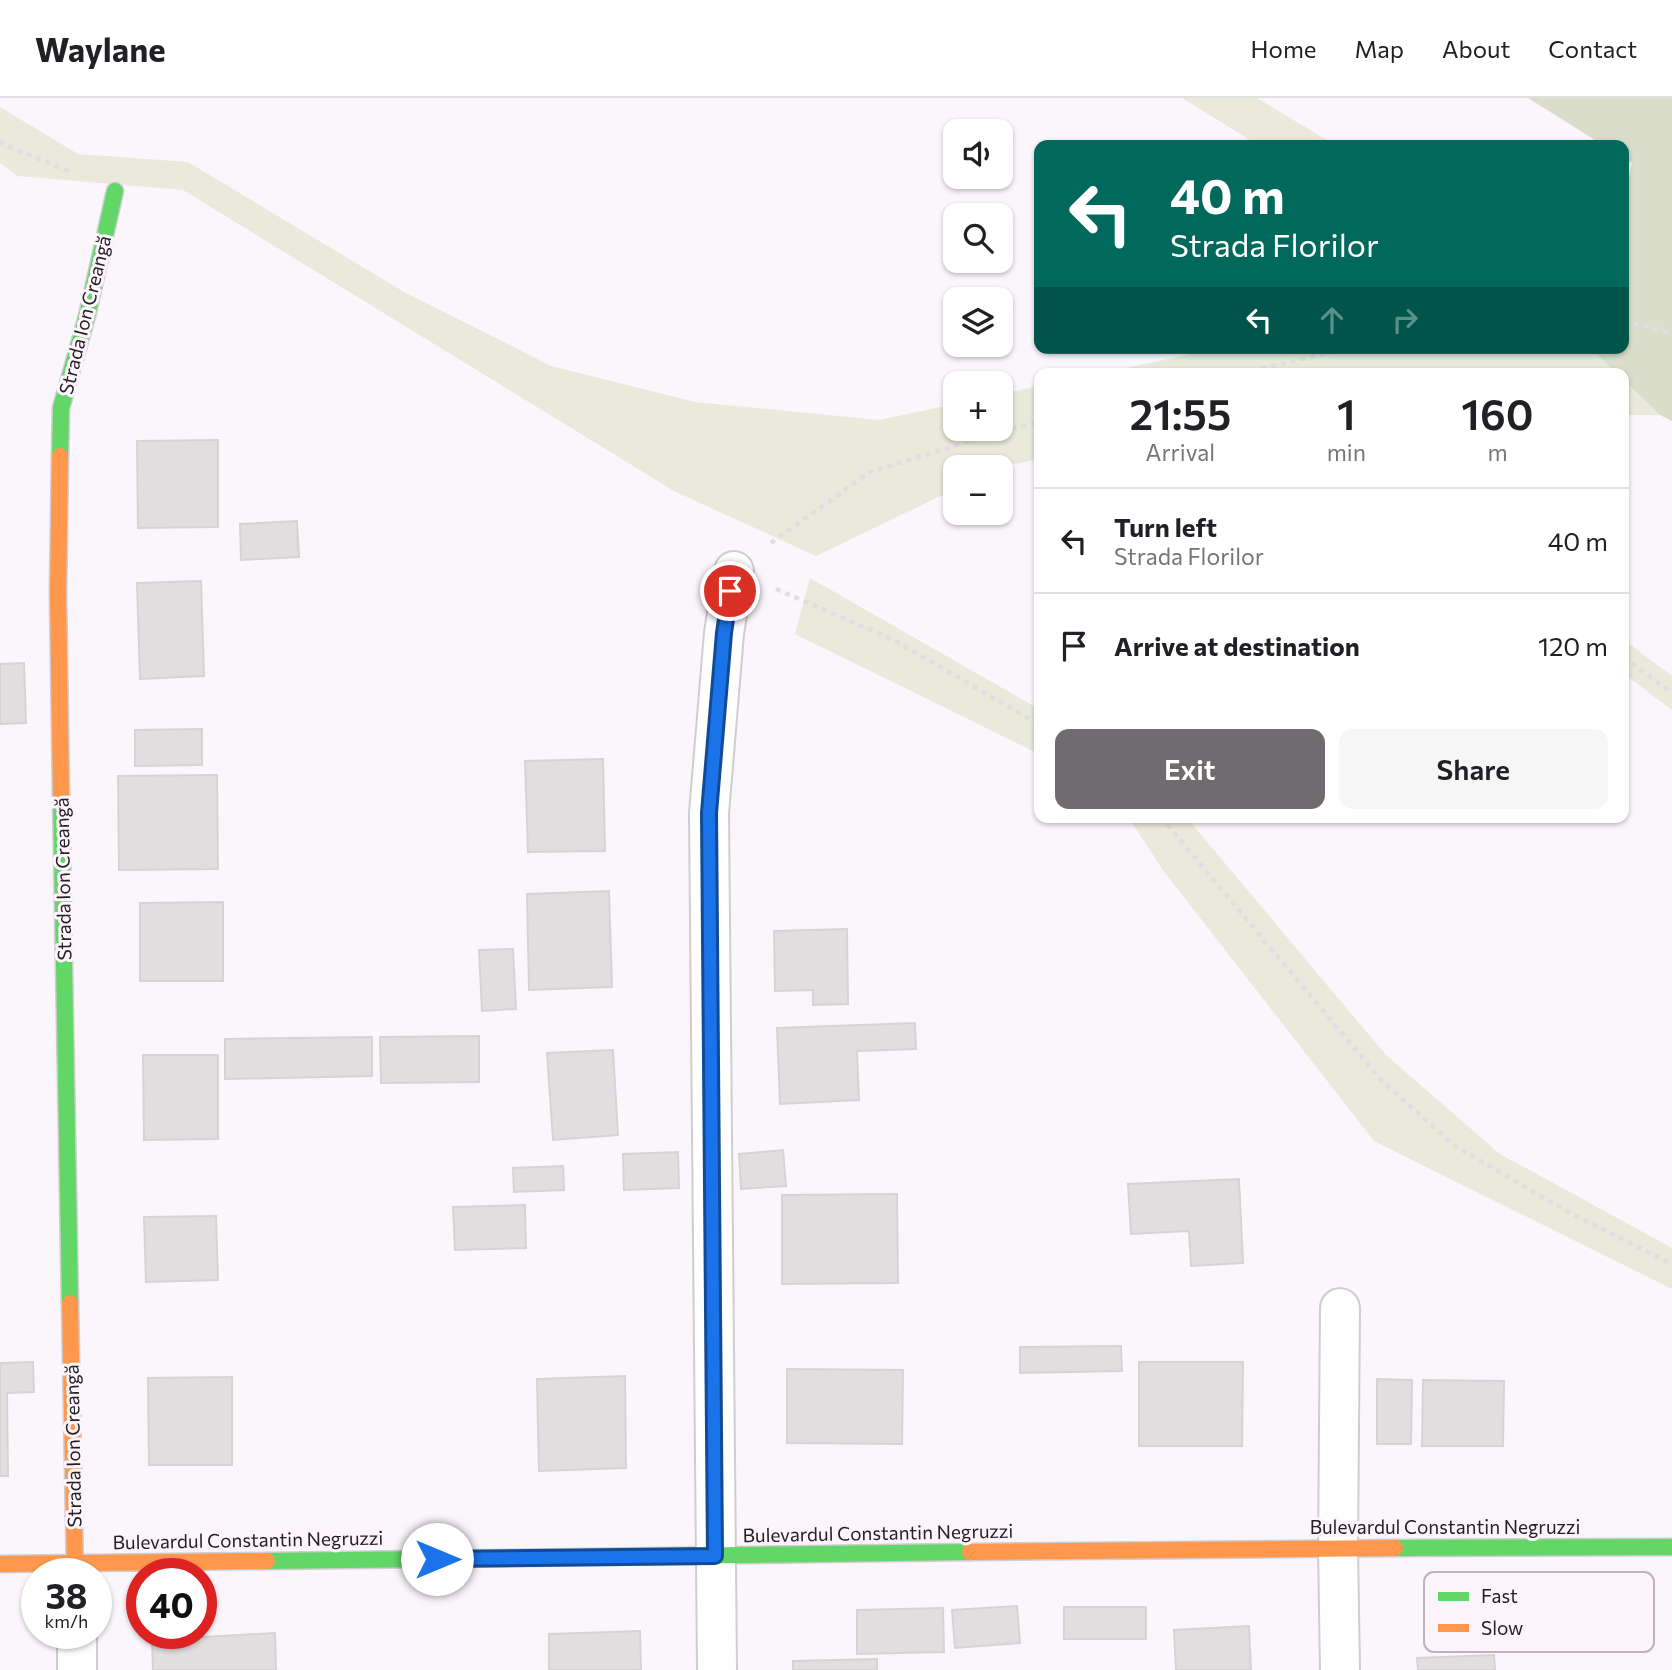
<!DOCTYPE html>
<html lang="en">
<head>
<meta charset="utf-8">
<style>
	:root { --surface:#fff; --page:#f6f6f6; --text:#202124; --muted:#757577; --line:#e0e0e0; --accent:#6f6b6f }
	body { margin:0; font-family:Commissioner,sans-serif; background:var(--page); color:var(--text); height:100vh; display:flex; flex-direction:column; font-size:26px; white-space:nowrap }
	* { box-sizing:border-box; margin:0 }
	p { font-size:23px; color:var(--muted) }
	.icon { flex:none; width:38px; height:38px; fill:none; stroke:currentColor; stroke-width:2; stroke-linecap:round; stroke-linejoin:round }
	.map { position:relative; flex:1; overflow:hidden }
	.details { position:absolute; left:1034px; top:270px; width:595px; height:455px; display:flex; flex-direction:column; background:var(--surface); border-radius:14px; box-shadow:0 2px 5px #0004 }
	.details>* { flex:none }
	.guide { position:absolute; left:1034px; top:42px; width:595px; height:214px; border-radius:14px; box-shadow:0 2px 5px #0004; background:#00695c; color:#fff; overflow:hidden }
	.tools { position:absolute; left:943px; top:21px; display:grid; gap:14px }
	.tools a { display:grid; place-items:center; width:70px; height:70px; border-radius:14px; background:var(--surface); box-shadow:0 2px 5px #0004; font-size:35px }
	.speed { position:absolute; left:21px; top:1460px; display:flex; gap:14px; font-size:35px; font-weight:700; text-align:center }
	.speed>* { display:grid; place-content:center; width:91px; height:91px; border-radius:50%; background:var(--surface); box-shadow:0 2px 5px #0004; line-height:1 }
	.speed small { font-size:18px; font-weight:400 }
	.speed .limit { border:10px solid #d22; background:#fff; color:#111 }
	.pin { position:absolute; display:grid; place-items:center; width:60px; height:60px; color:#fff; margin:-30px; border:4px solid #fff; border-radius:50%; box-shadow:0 2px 7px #0007 }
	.me { position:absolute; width:77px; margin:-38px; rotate:90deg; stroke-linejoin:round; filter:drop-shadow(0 0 5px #0008) }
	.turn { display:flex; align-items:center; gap:24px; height:147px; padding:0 21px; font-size:32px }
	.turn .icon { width:91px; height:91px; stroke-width:2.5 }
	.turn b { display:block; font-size:49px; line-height:60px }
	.lanes { display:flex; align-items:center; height:66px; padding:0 21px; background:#0003; justify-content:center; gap:35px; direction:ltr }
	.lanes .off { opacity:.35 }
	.eta { display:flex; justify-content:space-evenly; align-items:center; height:119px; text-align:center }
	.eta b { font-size:42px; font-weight:600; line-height:49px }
	.action { display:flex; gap:14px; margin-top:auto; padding:14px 21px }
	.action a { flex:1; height:80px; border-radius:14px; background:var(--accent); color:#fff; font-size:28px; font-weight:600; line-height:80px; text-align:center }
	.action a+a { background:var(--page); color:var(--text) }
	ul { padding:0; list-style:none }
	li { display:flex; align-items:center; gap:21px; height:105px; padding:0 21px; border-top:2px solid var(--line) }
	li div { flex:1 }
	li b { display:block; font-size:26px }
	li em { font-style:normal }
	header { display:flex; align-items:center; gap:42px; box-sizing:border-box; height:98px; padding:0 35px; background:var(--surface); border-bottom:2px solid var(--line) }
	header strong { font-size:33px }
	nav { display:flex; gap:38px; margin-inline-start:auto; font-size:24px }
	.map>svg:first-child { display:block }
</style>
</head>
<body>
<header>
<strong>Waylane</strong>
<nav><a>Home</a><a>Map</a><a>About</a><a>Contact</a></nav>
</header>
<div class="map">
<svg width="1672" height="1572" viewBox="0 0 1672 1572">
	<rect width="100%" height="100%" fill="#fbf6fb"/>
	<path fill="#e9eadb" d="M1182 0H1257L1335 47H1258Z
		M0 9 78 56 188 64 406 195 551 268 695 304 879 322 955 306 956 331H1001V296L1039 288V361L1000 369H956L955 391 816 458 674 393 183 92 17 78 0 65Z
		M1219 250H1591L1616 275H1103Z
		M1624 282 1660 317H1624Z
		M810 480 1039 611V656L795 536Z
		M1624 542 1672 578V612L1624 576Z
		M1128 719H1186L1386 957 1500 1056 1672 1150V1191L1374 1043 1165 775Z"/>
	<path fill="#daddca" d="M1528 0H1672V323L1660 317 1624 282V275H1616L1591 250H1624V104L1632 65 1624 60V47H1603Z"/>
	<path fill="#e2dee0" stroke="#d7d3d4" stroke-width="2" d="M218 342V429L138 430 137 343Z
		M297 423 299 459 241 462 240 426Z
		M201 483 204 578 140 581 137 485Z
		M24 565 26 625 0 626V566Z
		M202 631V667L135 668V632Z
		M603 661 605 753 528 754 525 663Z
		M217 677 218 771 119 772 118 678Z
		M609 793 612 889 529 892 527 796Z
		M223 804V883H140V805Z
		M847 831 848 906 813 907V892L775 893 774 833Z
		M513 851 516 911 482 913 479 852Z
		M915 925 916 951 857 953 859 1002 780 1006 777 930Z
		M479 938V984L381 985 380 939Z
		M372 939V978L225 981V941Z
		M613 952 618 1037 553 1042 547 955Z
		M143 957H218V1041L144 1042Z
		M783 1052 786 1088 741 1091 739 1056Z
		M678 1054 679 1090 624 1092 623 1056Z
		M563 1068 564 1092 514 1094 513 1070Z
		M1239 1081 1243 1165 1191 1168 1189 1133 1131 1136 1128 1086Z
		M897 1096 898 1185 782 1186V1097Z
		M525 1107 526 1150 455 1152 453 1109Z
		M216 1118 218 1182 146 1184 144 1119Z
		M1121 1248 1122 1273 1020 1275V1249Z
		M33 1264 34 1294 7 1295 8 1378H0V1265Z
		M1139 1264H1243L1242 1348H1139Z
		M787 1271 903 1272 902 1346 787 1345Z
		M625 1278 626 1370 539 1373 537 1281Z
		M232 1279V1367H149L148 1280Z
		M1377 1281 1412 1282 1411 1346H1377Z
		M1423 1282 1504 1283 1503 1348H1422Z
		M1017 1508 1020 1545 955 1550 952 1512Z
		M1064 1509H1146V1541H1064Z
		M943 1510 944 1554 857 1556V1512Z
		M1249 1528 1251 1572H1176L1174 1532Z
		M640 1533 641 1572H549V1536Z
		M275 1535 276 1572H153L152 1542Z
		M1494 1557 1495 1572H1418L1417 1560Z
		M877 1561V1572H793V1563Z"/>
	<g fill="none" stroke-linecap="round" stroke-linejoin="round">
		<defs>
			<path id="street" d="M1340 1210 1338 1450 1340 1572
				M77 1535V1572
				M717 1572 709 715 724 535 734 473"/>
			<path id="fast" d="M60 358 61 310 87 218 115 93
				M61 696 70 1205
				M1395 1450 1672 1449
				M267 1463 970 1454"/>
			<path id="slow" d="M60 358 58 496 61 696
				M70 1205 75 1475
				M970 1454 1395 1450
				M0 1466 267 1463"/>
		</defs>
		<use href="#street" stroke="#d0cdd0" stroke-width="42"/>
		<use href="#fast" stroke="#d0cdd0" stroke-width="19"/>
		<use href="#slow" stroke="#d0cdd0" stroke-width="19"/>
		<path stroke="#e0dee0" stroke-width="4.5" stroke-dasharray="5 5" stroke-linecap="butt" d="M0 43 5 47 73 75
			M1624 225 1638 226 1672 235
			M1242 275 1349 250
			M771 445 870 374 999 334 1040 324
			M776 491 894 542 1040 627
			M1624 559 1672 595
			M1161 719 1381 982 1455 1048 1570 1115 1672 1166"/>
		<use href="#street" stroke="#fefefe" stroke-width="38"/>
		<use href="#fast" stroke="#63d668" stroke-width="16"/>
		<use href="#slow" stroke="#ff974d" stroke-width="16"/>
	</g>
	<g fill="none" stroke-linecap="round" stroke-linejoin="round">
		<defs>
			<path id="route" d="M437 1461 715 1458 709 715 724 535 730 493"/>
		</defs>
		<use href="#route" stroke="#114b97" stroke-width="18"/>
		<use href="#route" stroke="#1a73e8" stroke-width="12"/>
	</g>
	<g text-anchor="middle" stroke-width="6" stroke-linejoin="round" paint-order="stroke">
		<g font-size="19" fill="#232023" stroke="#fdf4fc">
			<text transform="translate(85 217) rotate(-76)" y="7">Strada Ion Creangă</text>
			<text transform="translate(63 781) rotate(-91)" y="7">Strada Ion Creangă</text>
			<text transform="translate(73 1348) rotate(-91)" y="7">Strada Ion Creangă</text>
			<text x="1445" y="1436">Bulevardul Constantin Negruzzi</text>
			<text transform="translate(878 1435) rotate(-1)" y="7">Bulevardul Constantin Negruzzi</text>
			<text transform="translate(248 1442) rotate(-1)" y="7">Bulevardul Constantin Negruzzi</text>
		</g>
	</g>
	<rect x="1424" y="1474" width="230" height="80" rx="10" fill="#fdf4fc" stroke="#bcb4bb" stroke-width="2"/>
	<rect x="1438" y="1494" width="31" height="9" fill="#63d668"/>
	<rect x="1438" y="1526" width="31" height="8" fill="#ff974d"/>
	<g font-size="19" fill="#232023">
		<text x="1481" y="1505">Fast</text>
		<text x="1481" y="1537">Slow</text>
	</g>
</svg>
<div class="tools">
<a><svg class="icon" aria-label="sound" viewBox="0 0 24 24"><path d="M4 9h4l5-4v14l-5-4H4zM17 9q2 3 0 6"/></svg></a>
<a><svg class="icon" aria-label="search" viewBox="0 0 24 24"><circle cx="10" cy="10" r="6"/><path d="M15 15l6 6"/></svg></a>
<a><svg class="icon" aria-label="layers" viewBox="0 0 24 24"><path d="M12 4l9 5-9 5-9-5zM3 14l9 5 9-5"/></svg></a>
<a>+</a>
<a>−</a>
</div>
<div class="speed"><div>38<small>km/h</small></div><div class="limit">40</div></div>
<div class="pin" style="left:730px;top:493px;background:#d93025"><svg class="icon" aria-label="arrive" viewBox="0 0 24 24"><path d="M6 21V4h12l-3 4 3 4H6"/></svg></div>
<svg class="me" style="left:437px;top:1461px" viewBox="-20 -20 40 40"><circle r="19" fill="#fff"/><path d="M0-13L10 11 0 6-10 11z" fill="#1a73e8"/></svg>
<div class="guide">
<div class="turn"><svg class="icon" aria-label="left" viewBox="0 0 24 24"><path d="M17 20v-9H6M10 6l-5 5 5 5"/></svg><div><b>40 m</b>Strada Florilor</div></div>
<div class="lanes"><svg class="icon" aria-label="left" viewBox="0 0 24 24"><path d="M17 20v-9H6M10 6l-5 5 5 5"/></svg><svg class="icon off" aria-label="ahead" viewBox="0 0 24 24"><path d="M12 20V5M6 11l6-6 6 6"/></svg><svg class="icon off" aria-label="right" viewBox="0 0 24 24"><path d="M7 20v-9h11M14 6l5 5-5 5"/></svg></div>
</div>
<section class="details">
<div class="eta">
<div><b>21:55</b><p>Arrival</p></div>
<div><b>1</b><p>min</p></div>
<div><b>160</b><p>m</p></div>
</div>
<ul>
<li><svg class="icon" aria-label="left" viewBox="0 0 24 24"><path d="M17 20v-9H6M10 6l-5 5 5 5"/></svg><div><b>Turn left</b><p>Strada Florilor</p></div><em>40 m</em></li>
<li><svg class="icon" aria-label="arrive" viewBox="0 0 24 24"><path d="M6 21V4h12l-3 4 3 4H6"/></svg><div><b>Arrive at destination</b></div><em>120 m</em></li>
</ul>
<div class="action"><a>Exit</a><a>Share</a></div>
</section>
</div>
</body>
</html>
